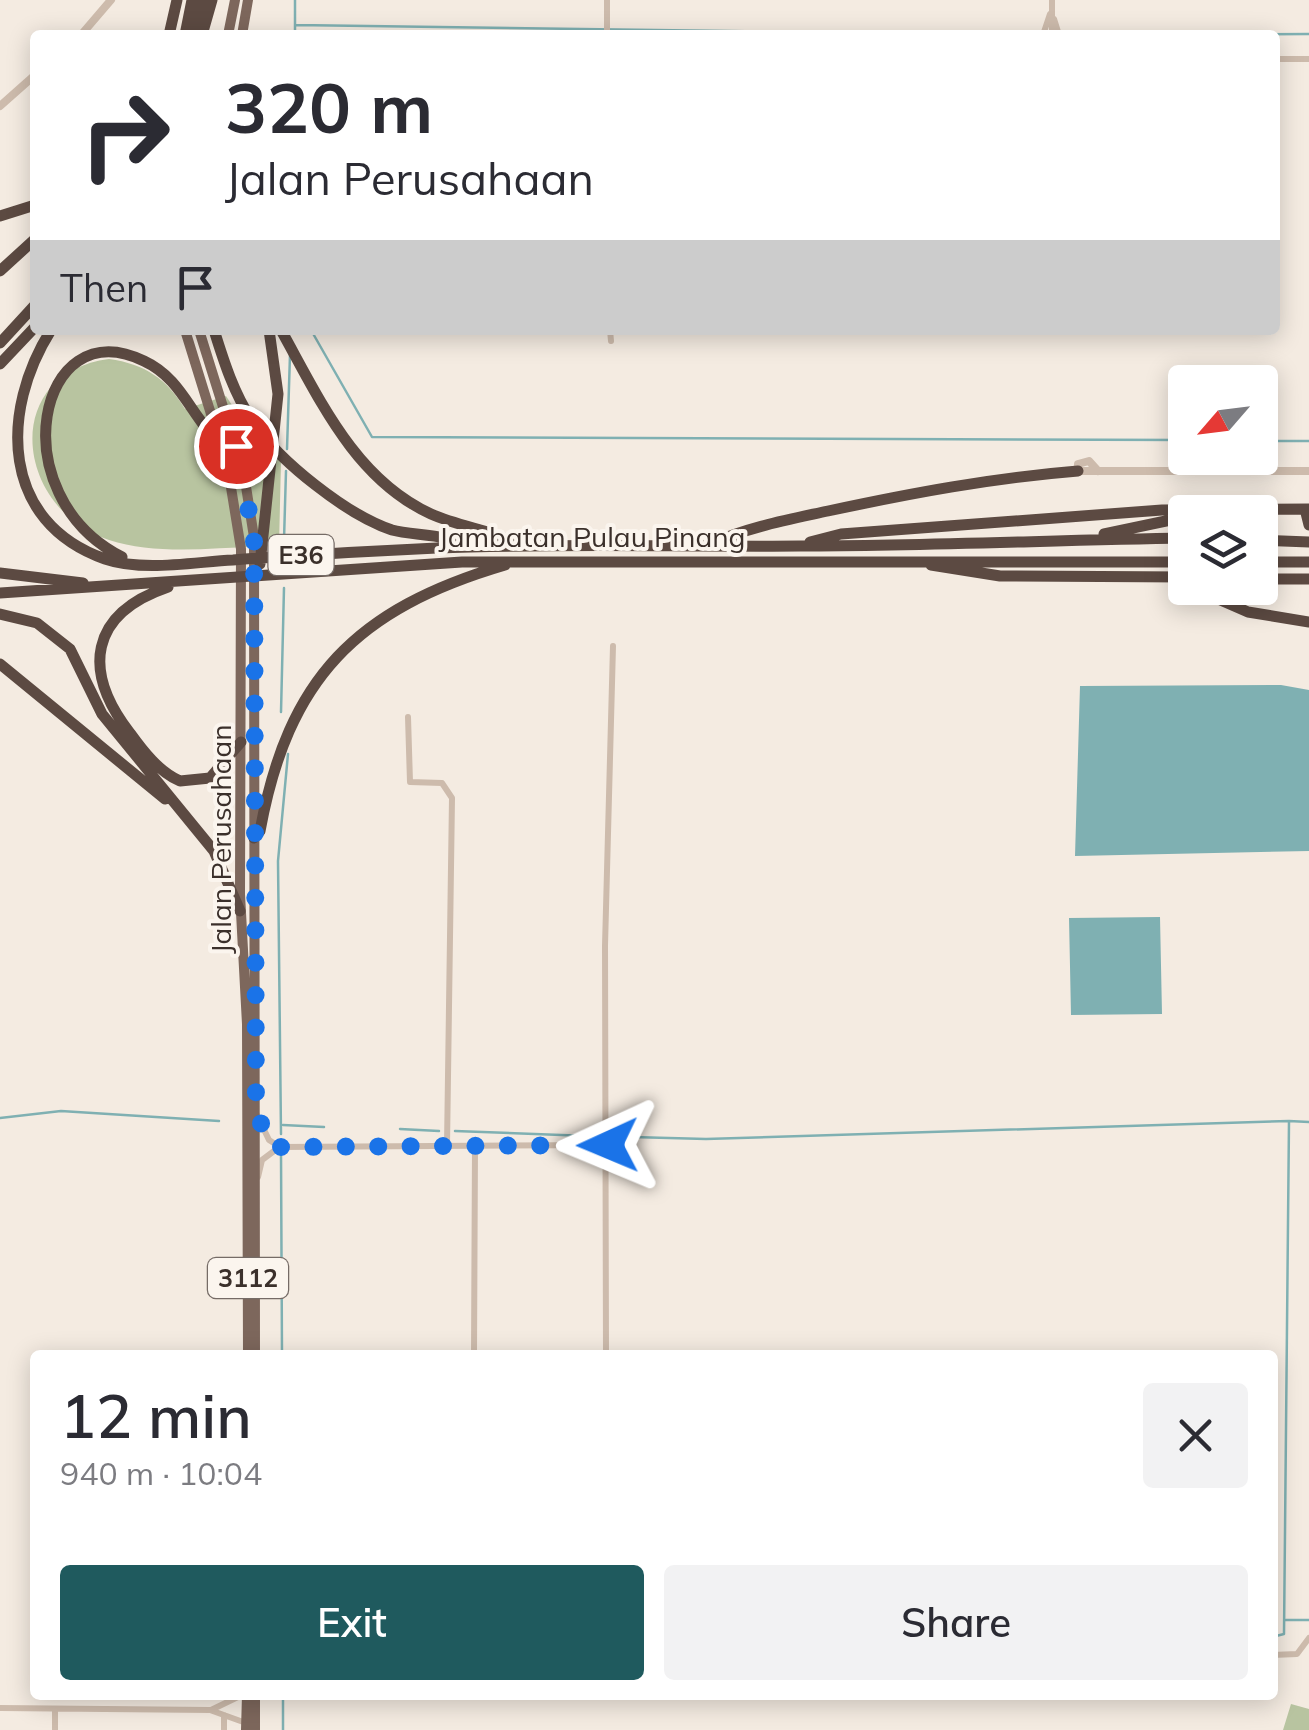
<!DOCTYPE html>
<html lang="en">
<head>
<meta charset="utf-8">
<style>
	:root { --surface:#fff; --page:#f2f2f3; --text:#2b2b33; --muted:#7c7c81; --accent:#1f5a5e }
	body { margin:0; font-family:Mulish,sans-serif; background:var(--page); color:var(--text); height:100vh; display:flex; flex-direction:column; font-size:38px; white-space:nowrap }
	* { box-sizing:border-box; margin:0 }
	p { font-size:32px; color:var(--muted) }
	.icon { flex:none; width:55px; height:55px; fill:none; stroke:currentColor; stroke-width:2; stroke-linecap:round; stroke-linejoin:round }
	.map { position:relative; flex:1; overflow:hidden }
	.panel { position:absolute; left:30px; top:1350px; width:1248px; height:350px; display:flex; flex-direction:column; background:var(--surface); border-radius:10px; box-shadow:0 5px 25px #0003 }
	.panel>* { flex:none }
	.top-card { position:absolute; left:30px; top:30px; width:1250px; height:305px; border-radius:10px; box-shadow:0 5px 25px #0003; background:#fff; color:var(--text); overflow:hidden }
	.needle { width:65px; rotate:242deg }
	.tools { position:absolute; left:1168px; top:365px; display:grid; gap:20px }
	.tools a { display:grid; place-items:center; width:110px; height:110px; border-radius:10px; background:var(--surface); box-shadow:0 5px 25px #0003; font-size:50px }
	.pin { position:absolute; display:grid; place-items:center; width:85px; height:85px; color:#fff; margin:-42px; border:5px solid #fff; border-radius:50%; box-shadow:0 2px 10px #0007 }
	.me { position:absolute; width:110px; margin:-55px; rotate:269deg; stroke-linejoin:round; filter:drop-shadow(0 0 8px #0008) }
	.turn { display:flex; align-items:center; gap:35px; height:210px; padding:0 30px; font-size:45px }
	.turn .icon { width:130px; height:130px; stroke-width:2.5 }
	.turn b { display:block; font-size:70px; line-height:85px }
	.then { display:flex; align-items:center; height:95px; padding:0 30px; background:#0003; gap:20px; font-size:38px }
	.round { display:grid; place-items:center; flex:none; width:105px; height:105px; border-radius:10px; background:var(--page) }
	.summary { display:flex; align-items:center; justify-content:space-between; height:170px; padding:0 30px }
	h1 { font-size:60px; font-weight:600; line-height:75px }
	.button { display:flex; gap:20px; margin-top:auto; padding:20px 30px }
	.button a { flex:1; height:115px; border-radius:10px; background:var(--accent); color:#fff; font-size:40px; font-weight:600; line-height:115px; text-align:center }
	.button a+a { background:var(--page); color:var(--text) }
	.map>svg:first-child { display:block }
</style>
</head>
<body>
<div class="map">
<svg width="1309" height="1730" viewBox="0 0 1309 1730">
	<rect width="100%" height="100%" fill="#f4ebe1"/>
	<path fill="#b8c4a0" d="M109 359C145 364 167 379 185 409L226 396 253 437 281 462 279 546C226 546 160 557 109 540 14 509 0 373 109 359Z
		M1291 1704 1309 1709V1730H1283Z"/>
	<path fill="#7fb0b2" d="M1281 685 1309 690V851L1075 856 1080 686Z
		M1160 917 1162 1014 1071 1015 1069 918Z"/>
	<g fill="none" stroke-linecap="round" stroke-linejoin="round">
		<path stroke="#7fb0b2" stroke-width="2.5" d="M296 25 1026 35
			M295 35V0
			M1160 35 1309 34
			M311 330 372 437 1185 440
			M1260 441H1309
			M287 449 290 355
			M284 540 286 471
			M281 712 284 588
			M0 1118 61 1111 219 1121
			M283 1125 324 1127
			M400 1129 439 1131
			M455 1131 588 1136
			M281 1134 278 861 288 754
			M632 1137 706 1139 1289 1121
			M281 1153 282 1355
			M1286 1620H1309
			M1272 1637 1284 1634 1289 1121 1309 1122
			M283 1730V1695"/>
		<path stroke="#cdbbac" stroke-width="6" d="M1054 19 1059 35
			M607 35V0
			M1043 35 1050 14
			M1052 35V0
			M1275 59H1309
			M610 330 611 341
			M408 717 410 782 442 783 452 798 447 1146
			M257 1115 269 1140 280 1147 607 1145
			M258 1177 262 1160 278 1148
			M474 1355 475 1147
			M606 1355 605 946 613 646
			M1272 1655 1297 1654 1309 1638
			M0 1708 210 1710 246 1723
			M211 1710 242 1695
			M55 1730V1709
			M224 1730V1715"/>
		<path stroke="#cdbbac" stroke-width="8" d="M81 35 111 0
			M0 106 35 75
			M1078 471H1309
			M1078 471V464L1089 461 1098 471"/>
		<path stroke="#7d675c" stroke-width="10" d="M228 35 235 0
			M242 35 248 0
			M185 330 228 469 241 549 240 894 247 1024 248 1355
			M199 330 244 474 254 537 255 1355
			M255 1695V1730
			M246 1730 247 1695"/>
		<path stroke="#5c4a42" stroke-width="11" d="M169 35 177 0
			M185 35 192 0
			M194 35 202 0
			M202 35 212 0
			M0 216 35 205
			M0 271 35 239
			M51 330C0 411 0 522 105 559 143 572 194 562 233 560 301 555 369 551 437 548 558 543 679 547 800 546 928 546 1057 540 1185 538
			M214 330C224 362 234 394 253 422 279 461 347 515 392 530 413 536 450 533 465 547
			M281 330C320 400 355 479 431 514 460 527 492 530 520 544
			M0 343 35 305
			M0 364 35 327
			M1306 513 1309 525
			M1104 534 1185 517
			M1260 540 1309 542
			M810 542 841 534 1162 510 1309 509
			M710 544C749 527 787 520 828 511 912 493 992 478 1078 471
			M122 557C0 495 37 309 144 361 183 379 191 418 221 444
			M1260 562H1309
			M260 564 278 394 269 330
			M931 565 1000 576 1185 577
			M0 573 83 583
			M1260 579H1309
			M168 587C89 614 82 671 130 733 143 751 159 772 180 781L210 778 241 742
			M1193 588 1248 612 1309 622
			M0 593 462 562H1185
			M0 614 37 623 70 649 102 714 214 851 240 911
			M0 664 165 799
			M254 838 260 831C288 678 356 609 505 565"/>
	</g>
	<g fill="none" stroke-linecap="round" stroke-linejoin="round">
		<path stroke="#1a73e8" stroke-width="18" stroke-dasharray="0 32.4" d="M236 446 254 537 256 1113 269 1140 280 1147 608 1145"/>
	</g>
	<g text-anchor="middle" stroke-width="8" stroke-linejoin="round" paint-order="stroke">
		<g fill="#fbf5ee" stroke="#756b66" stroke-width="2.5">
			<rect x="268.5" y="535" width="65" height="40" rx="8"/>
			<rect x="208" y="1258" width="80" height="40" rx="8"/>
		</g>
		<g font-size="25" font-weight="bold" fill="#3b302b">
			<text x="301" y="564">E36</text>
			<text x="248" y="1287">3112</text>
		</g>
		<g font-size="28" fill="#3b302b" stroke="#fbf5ee">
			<text x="592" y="547">Jambatan Pulau Pinang</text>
			<text transform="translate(221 839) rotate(-90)" y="10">Jalan Perusahaan</text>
		</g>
	</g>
</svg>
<div class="tools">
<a><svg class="needle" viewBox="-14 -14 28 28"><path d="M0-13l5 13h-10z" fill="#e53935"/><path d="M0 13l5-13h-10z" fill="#7c7c81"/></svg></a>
<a><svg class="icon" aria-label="layers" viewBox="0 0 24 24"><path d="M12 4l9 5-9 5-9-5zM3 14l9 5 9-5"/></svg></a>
</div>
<div class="pin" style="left:236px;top:446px;background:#d93025"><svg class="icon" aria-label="arrive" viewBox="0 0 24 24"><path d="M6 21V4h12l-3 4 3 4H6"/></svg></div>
<svg class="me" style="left:608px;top:1145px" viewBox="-20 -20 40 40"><path d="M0-17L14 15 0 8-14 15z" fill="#1a73e8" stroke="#fff" stroke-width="4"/></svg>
<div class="top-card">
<div class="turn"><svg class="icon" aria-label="right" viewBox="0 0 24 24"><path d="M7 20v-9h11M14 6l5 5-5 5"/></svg><div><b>320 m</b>Jalan Perusahaan</div></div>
<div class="then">Then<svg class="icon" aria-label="arrive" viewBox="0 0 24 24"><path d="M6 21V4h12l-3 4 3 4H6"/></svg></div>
</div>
<section class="panel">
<div class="summary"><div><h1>12 min</h1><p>940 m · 10:04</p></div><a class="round"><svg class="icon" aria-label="close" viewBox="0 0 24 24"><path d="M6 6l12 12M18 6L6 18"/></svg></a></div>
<div class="button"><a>Exit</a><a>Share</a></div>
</section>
</div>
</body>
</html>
